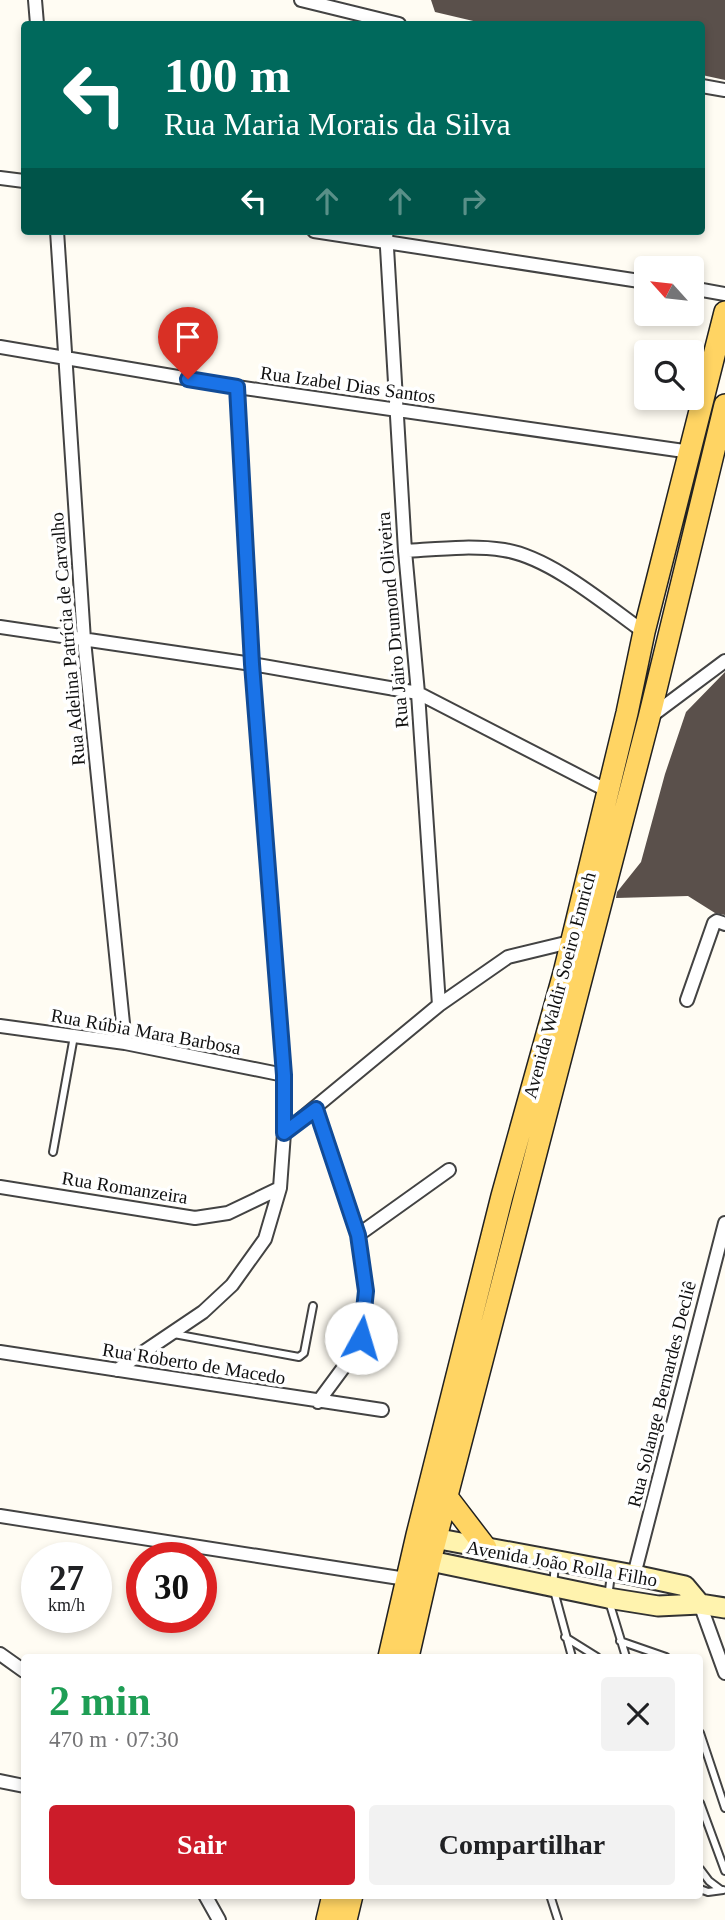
<!DOCTYPE html>
<html lang="pt">
<head>
<meta charset="utf-8">
<style>
	:root { --surface:#fff; --page:#f2f2f2; --text:#202124; --muted:#757577; --accent:#cc1c2a }
	body { margin:0; font-family:"Times New Roman",serif; background:var(--page); color:var(--text); height:100vh; display:flex; flex-direction:column; font-size:26px; white-space:nowrap }
	* { box-sizing:border-box; margin:0 }
	p { font-size:23px; color:var(--muted) }
	.icon { flex:none; width:38px; height:38px; fill:none; stroke:currentColor; stroke-width:2; stroke-linecap:round; stroke-linejoin:round }
	.map { position:relative; flex:1; overflow:hidden }
	.panel { position:absolute; left:21px; top:1654px; width:682px; height:245px; display:flex; flex-direction:column; background:var(--surface); border-radius:7px; box-shadow:0 4px 10px #0003 }
	.panel>* { flex:none }
	.banner { position:absolute; left:21px; top:21px; width:684px; height:214px; border-radius:7px; box-shadow:0 4px 10px #0003; background:#00695c; color:#fff; overflow:hidden }
	.needle { width:46px; rotate:297deg }
	.controls { position:absolute; left:634px; top:256px; display:grid; gap:14px }
	.controls a { display:grid; place-items:center; width:70px; height:70px; border-radius:7px; background:var(--surface); box-shadow:0 4px 10px #0003; font-size:35px }
	.speed { position:absolute; left:21px; top:1542px; display:flex; gap:14px; font-size:35px; font-weight:700; text-align:center }
	.speed>* { display:grid; place-content:center; width:91px; height:91px; border-radius:50%; background:var(--surface); box-shadow:0 4px 10px #0003; line-height:1 }
	.speed small { font-size:18px; font-weight:400 }
	.speed .limit { border:10px solid #d22; background:#fff; color:#111 }
	.pin { position:absolute; display:grid; place-items:center; width:60px; height:60px; color:#fff; margin:-72px -30px; border-radius:50% 50% 50% 0; rotate:-45deg; box-shadow:0 0 7px #0007 }
	.pin .icon { rotate:45deg }
	.me { position:absolute; width:77px; margin:-38px; rotate:6deg; stroke-linejoin:round; filter:drop-shadow(0 0 5px #0008) }
	.turn { display:flex; align-items:center; gap:24px; height:147px; padding:0 28px; font-size:32px }
	.turn .icon { width:91px; height:91px; stroke-width:2.5 }
	.turn b { display:block; font-size:49px; line-height:60px }
	.lanes { display:flex; align-items:center; height:66px; padding:0 28px; background:#0003; justify-content:center; gap:35px; direction:ltr }
	.lanes .off { opacity:.35 }
	.round { display:grid; place-items:center; flex:none; width:74px; height:74px; border-radius:7px; background:var(--page) }
	.overview { display:flex; align-items:center; justify-content:space-between; height:119px; padding:0 28px }
	h1 { font-size:42px; font-weight:700; line-height:52px; color:#1e9e55 }
	.primary-button { display:flex; gap:14px; margin-top:auto; padding:14px 28px }
	.primary-button a { flex:1; height:80px; border-radius:7px; background:var(--accent); color:#fff; font-size:28px; font-weight:700; line-height:80px; text-align:center }
	.primary-button a+a { background:var(--page); color:var(--text) }
	.map>svg:first-child { display:block }
</style>
</head>
<body>
<div class="map">
<svg width="725" height="1920" viewBox="0 0 725 1920">
	<rect width="100%" height="100%" fill="#fffcf3"/>
	<path fill="#5a504b" d="M431 0H725V80L702 75V24H486L435 12Z
		M725 672V915L715 913 688 896 616 898 617 892 641 862 665 774 686 712Z"/>
	<g fill="none" stroke-linecap="round" stroke-linejoin="round">
		<defs>
			<path id="lane" d="M53 1152 74 1036
				M174 1334 299 1357 304 1353 313 1306
				M555 1563 553 1587 572 1657
				M611 1574 608 1598 626 1657
				M565 1637 597 1657
				M620 1641 666 1657
				M700 1733 725 1808
				M700 1803 725 1871
				M700 1869 709 1881 721 1890
				M700 1889 708 1892 723 1890
				M550 1895 558 1920"/>
			<path id="street" d="M35 0 37 24
				M301 0 399 24
				M702 86 725 90
				M0 178 24 181
				M57 231 84 640 125 1043
				M314 231 646 282
				M386 231 405 551 418 693 439 1005
				M691 288 725 294
				M0 347 237 387 691 452
				M405 551C438 549 471 545 504 550 550 557 606 605 644 632
				M0 627 252 664 418 693 608 791
				M650 717 725 661
				M687 1000 714 923 717 921 725 924
				M0 1026 125 1043 284 1075
				M316 1109 358 1235 366 1291 361 1338 352 1356 318 1402
				M284 1133 439 1005 508 957 574 941
				M0 1187 195 1218 228 1213 280 1188
				M358 1235 449 1170
				M0 1352 382 1410
				M117 1370 203 1312 232 1285 265 1239 280 1188 284 1133V1075L252 664 237 387
				M0 1516 406 1579
				M634 1575 725 1223
				M700 1604 725 1673
				M0 1654 24 1671
				M0 1781 24 1786
				M205 1895 219 1920"/>
			<path id="secondary" d="M423 1536 634 1575 685 1586 700 1604
				M416 1558 608 1598 658 1606 700 1604 725 1608"/>
			<path id="primary" d="M447 1497 486 1548
				M389 1657 417 1535 502 1196 564 973 627 713 644 632 725 312
				M408 1657 430 1561 649 718 725 405
				M327 1920 333 1895
				M346 1920 352 1895"/>
		</defs>
		<use href="#lane" stroke="#434343" stroke-width="10"/>
		<use href="#street" stroke="#434343" stroke-width="16"/>
		<use href="#secondary" stroke="#323232" stroke-width="23"/>
		<use href="#primary" stroke="#212121" stroke-width="24"/>
		<use href="#lane" stroke="#fff" stroke-width="6"/>
		<use href="#street" stroke="#fff" stroke-width="12"/>
		<use href="#secondary" stroke="#fff3ae" stroke-width="19"/>
		<use href="#primary" stroke="#ffd463" stroke-width="21"/>
	</g>
	<g fill="none" stroke-linecap="round" stroke-linejoin="round">
		<defs>
			<path id="route" d="M188 379 237 387 252 664 284 1075V1133L316 1109 358 1235 366 1291 361 1338"/>
		</defs>
		<use href="#route" stroke="#114b97" stroke-width="18"/>
		<use href="#route" stroke="#1a73e8" stroke-width="12"/>
	</g>
	<g text-anchor="middle" stroke-width="7" stroke-linejoin="round" paint-order="stroke">
		<g font-size="19" fill="#101010" stroke="#fff">
			<text transform="translate(348 384) rotate(8)" y="7">Rua Izabel Dias Santos</text>
			<text transform="translate(392 620) rotate(-95)" y="7">Rua Jairo Drumond Oliveira</text>
			<text transform="translate(67 639) rotate(-95)" y="7">Rua Adelina Patrícia de Carvalho</text>
			<text transform="translate(559 985) rotate(-75)" y="7">Avenida Waldir Soeiro Emrich</text>
			<text transform="translate(146 1031) rotate(10)" y="7">Rua Rúbia Mara Barbosa</text>
			<text transform="translate(125 1187) rotate(9)" y="7">Rua Romanzeira</text>
			<text transform="translate(194 1363) rotate(9)" y="7">Rua Roberto de Macedo</text>
			<text transform="translate(661 1394) rotate(-76)" y="7">Rua Solange Bernardes Decliê</text>
			<text transform="translate(562 1563) rotate(10)" y="7">Avenida João Rolla Filho</text>
		</g>
	</g>
</svg>
<div class="controls">
<a><svg class="needle" viewBox="-14 -14 28 28"><path d="M0-13l5 13h-10z" fill="#e53935"/><path d="M0 13l5-13h-10z" fill="#757577"/></svg></a>
<a><svg class="icon" aria-label="search" viewBox="0 0 24 24"><circle cx="10" cy="10" r="6"/><path d="M15 15l6 6"/></svg></a>
</div>
<div class="speed"><div>27<small>km/h</small></div><div class="limit">30</div></div>
<div class="pin" style="left:188px;top:379px;background:#d93025"><svg class="icon" aria-label="arrive" viewBox="0 0 24 24"><path d="M6 21V4h12l-3 4 3 4H6"/></svg></div>
<svg class="me" style="left:361px;top:1338px" viewBox="-20 -20 40 40"><circle r="19" fill="#fff"/><path d="M0-13L10 11 0 6-10 11z" fill="#1a73e8"/></svg>
<div class="banner">
<div class="turn"><svg class="icon" aria-label="left" viewBox="0 0 24 24"><path d="M17 20v-9H6M10 6l-5 5 5 5"/></svg><div><b>100 m</b>Rua Maria Morais da Silva</div></div>
<div class="lanes"><svg class="icon" aria-label="left" viewBox="0 0 24 24"><path d="M17 20v-9H6M10 6l-5 5 5 5"/></svg><svg class="icon off" aria-label="ahead" viewBox="0 0 24 24"><path d="M12 20V5M6 11l6-6 6 6"/></svg><svg class="icon off" aria-label="ahead" viewBox="0 0 24 24"><path d="M12 20V5M6 11l6-6 6 6"/></svg><svg class="icon off" aria-label="right" viewBox="0 0 24 24"><path d="M7 20v-9h11M14 6l5 5-5 5"/></svg></div>
</div>
<section class="panel">
<div class="overview"><div><h1>2 min</h1><p>470 m · 07:30</p></div><a class="round"><svg class="icon" aria-label="close" viewBox="0 0 24 24"><path d="M6 6l12 12M18 6L6 18"/></svg></a></div>
<div class="primary-button"><a>Sair</a><a>Compartilhar</a></div>
</section>
</div>
</body>
</html>
